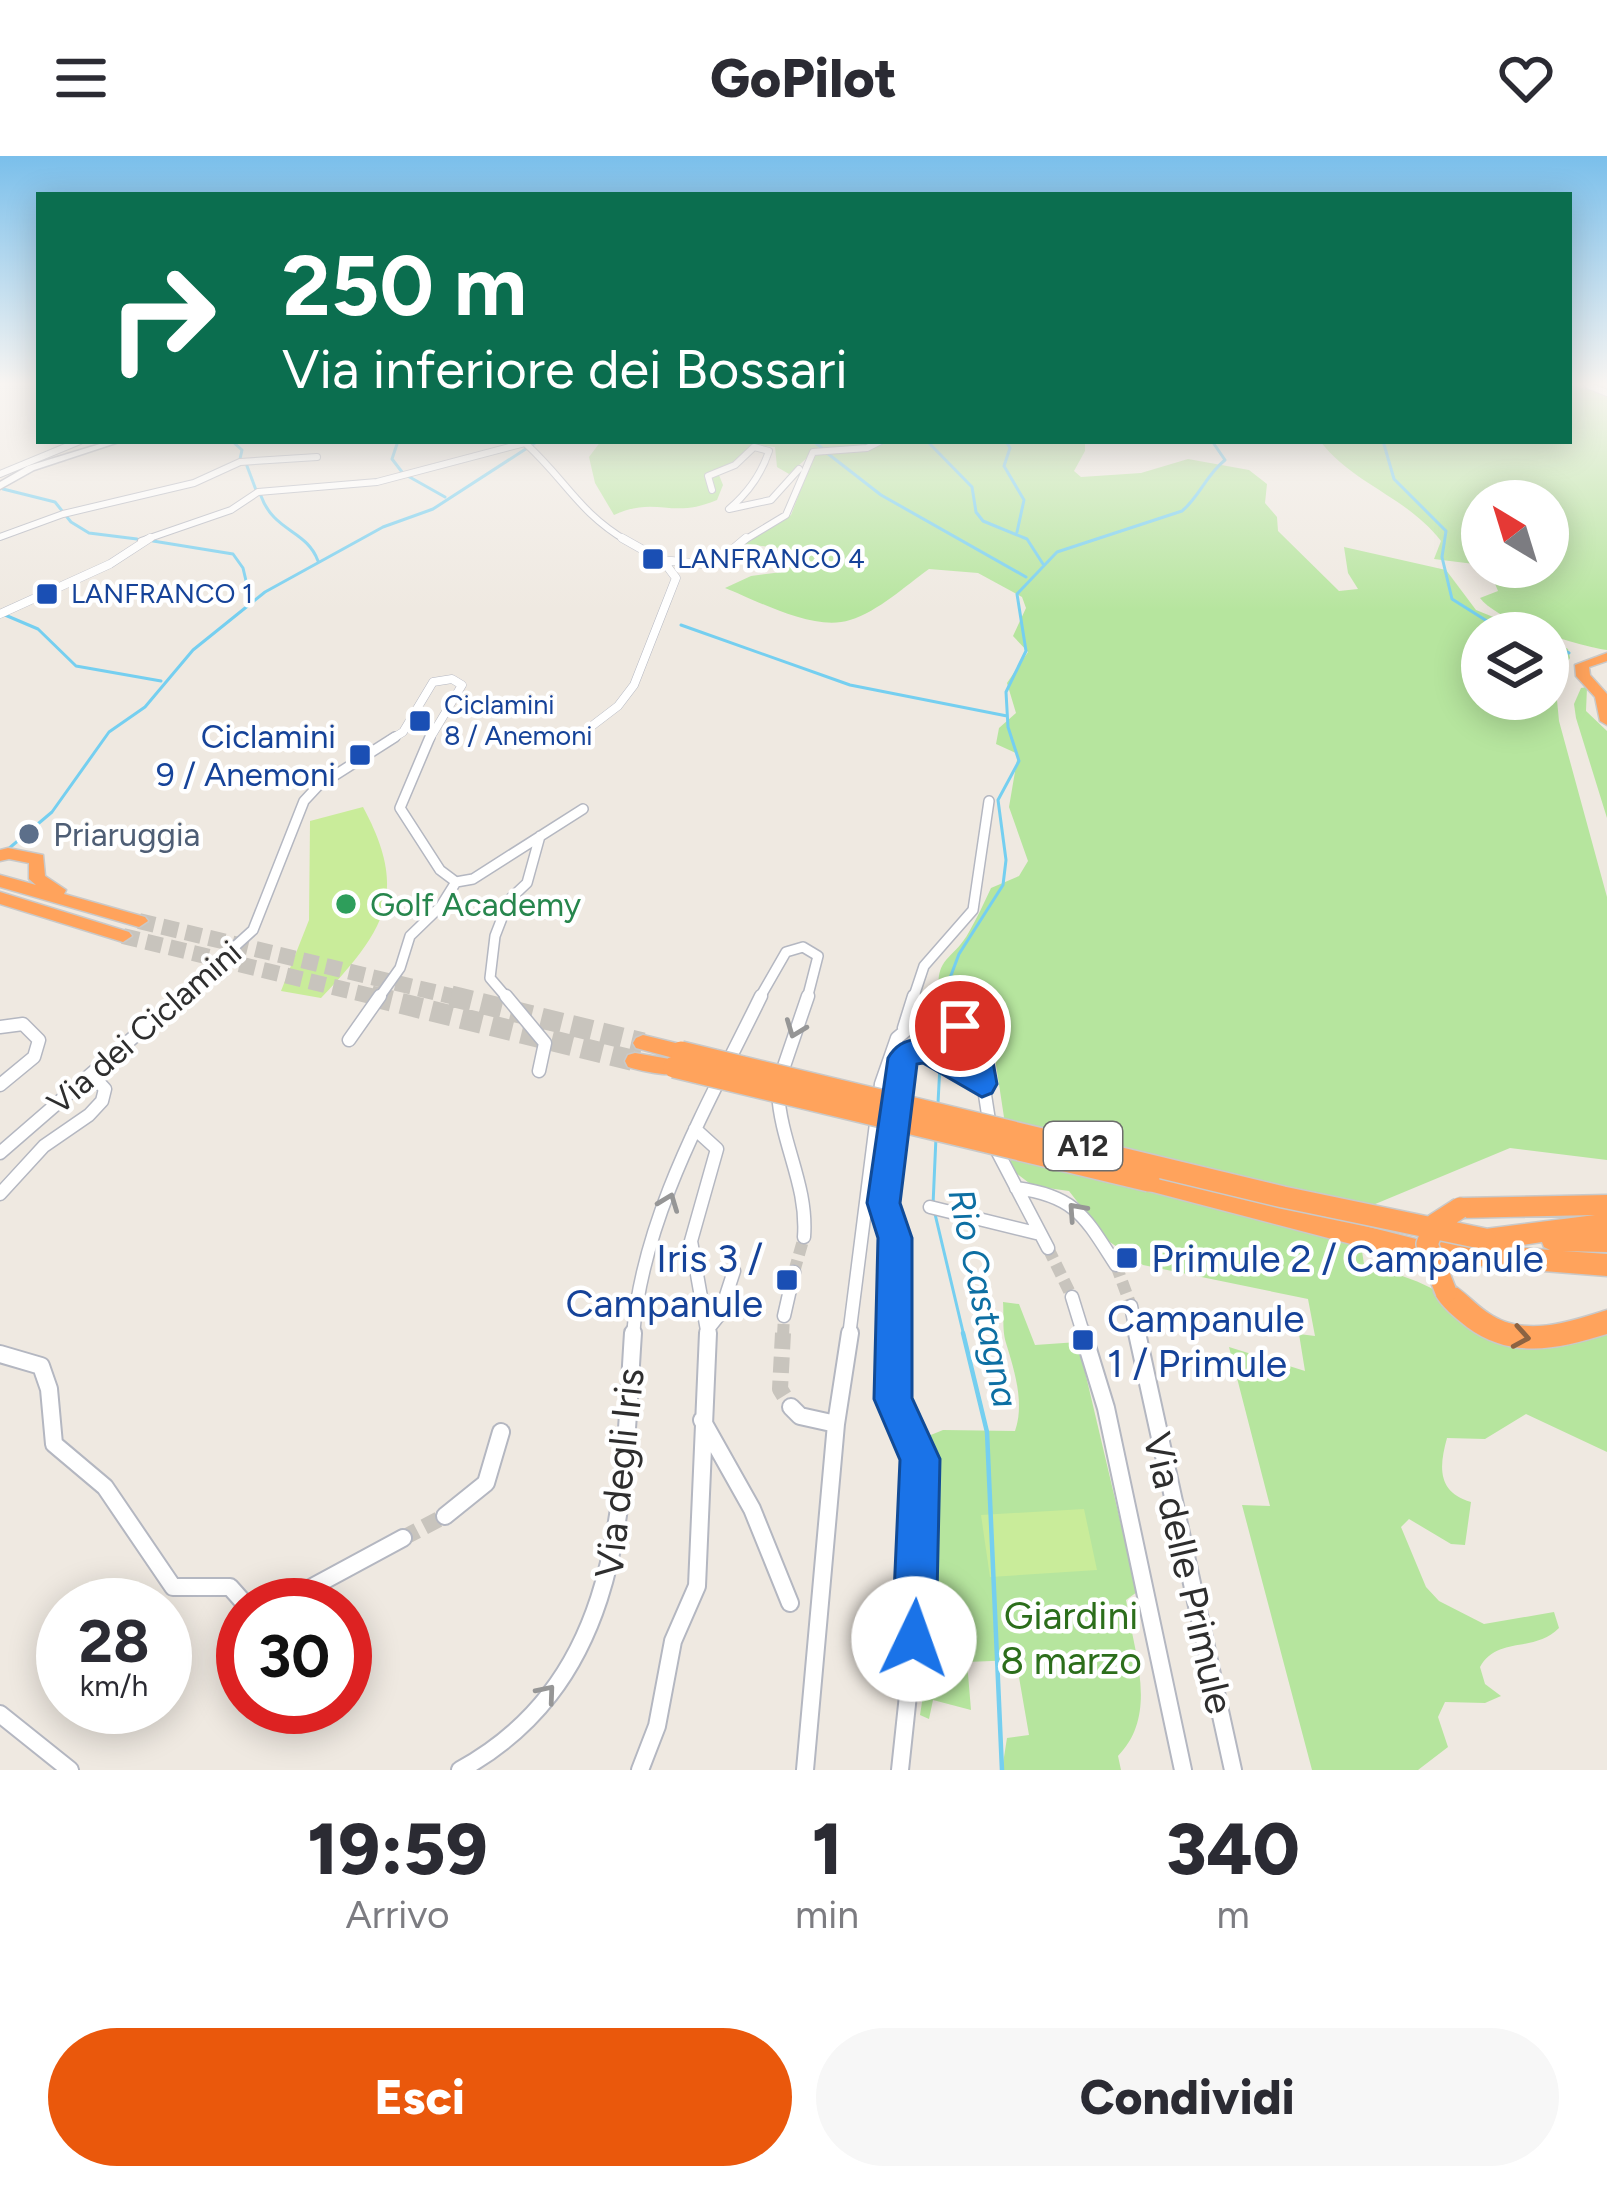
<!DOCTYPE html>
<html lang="it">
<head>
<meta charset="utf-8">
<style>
	:root { --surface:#fff; --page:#f7f7f7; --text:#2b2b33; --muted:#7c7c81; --accent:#ea580c }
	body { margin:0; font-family:Figtree,sans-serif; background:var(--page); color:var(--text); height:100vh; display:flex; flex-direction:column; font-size:45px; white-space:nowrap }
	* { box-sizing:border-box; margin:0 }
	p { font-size:39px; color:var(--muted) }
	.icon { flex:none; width:66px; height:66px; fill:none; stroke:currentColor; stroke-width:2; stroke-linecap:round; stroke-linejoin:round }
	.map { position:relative; height:1614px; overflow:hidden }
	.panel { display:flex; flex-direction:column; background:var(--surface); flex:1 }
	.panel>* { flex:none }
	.hud { position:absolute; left:36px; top:36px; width:1536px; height:252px; border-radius:0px; box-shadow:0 6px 30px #0003; background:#0b6e4f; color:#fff; overflow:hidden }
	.needle { width:78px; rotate:322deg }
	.tools { position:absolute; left:1461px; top:324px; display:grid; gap:24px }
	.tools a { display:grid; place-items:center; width:108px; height:108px; border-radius:50%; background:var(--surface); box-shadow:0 6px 30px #0003; font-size:60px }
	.speed { position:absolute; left:36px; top:1422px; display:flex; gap:24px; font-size:60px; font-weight:700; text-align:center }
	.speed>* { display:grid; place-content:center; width:156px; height:156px; border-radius:50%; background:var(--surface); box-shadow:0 6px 30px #0003; line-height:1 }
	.speed small { font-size:30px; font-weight:400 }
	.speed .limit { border:18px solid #d22; background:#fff; color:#111 }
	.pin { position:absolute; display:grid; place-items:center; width:102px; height:102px; color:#fff; margin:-51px; border:6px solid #fff; border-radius:50%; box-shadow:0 3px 12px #0007 }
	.me { position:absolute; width:132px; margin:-66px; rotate:3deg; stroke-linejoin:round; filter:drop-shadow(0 0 9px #0008) }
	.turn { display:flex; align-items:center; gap:42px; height:252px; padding:0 48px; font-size:54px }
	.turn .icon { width:156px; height:156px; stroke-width:2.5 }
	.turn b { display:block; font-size:84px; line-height:102px }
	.eta { display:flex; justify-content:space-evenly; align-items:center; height:204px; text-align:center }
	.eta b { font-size:72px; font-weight:800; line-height:84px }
	.action { display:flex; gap:24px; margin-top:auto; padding:24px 48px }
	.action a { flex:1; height:138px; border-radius:72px; background:var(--accent); color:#fff; font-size:48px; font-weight:800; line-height:138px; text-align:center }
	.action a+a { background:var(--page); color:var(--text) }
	header { display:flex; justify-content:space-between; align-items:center; height:156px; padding:0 48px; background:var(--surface); font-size:54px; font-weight:800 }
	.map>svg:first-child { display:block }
</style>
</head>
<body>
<header><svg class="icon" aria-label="menu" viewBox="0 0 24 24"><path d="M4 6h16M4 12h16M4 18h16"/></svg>GoPilot<svg class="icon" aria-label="heart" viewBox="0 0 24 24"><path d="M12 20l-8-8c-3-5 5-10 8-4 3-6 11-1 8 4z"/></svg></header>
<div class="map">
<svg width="1607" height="1614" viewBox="0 0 1607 1614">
	<rect width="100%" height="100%" fill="#efe9e1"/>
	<path fill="#b6e59e" d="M1569 229 1607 238V494C1576 489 1498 466 1480 442L1498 435 1488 411H1548V345H1482V409L1434 403 1441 385C1406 340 1354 329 1320 285H1569Z
		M601 285H878L863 291H819L789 318 777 311 775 291 757 289 739 305 717 314 723 329 717 344C670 364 658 339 614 359L595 327 589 301Z
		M889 285H1085V295L1074 315 1081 321 1141 317 1188 303 1249 314 1267 328 1265 347 1277 361 1278 375 1339 435 1358 433 1348 417 1344 391 1446 414 1476 454 1533 477H1482V543H1548V482L1568 493 1570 502 1555 523 1559 565 1607 741V1004L1510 992 1356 1056 1364 1108C1387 1116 1415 1122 1436 1135 1516 1181 1502 1213 1607 1178V1296L1526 1258 1485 1283 1447 1282C1439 1311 1437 1336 1471 1346L1465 1389 1451 1388 1409 1363 1401 1371 1426 1431 1439 1445 1484 1468 1554 1456 1559 1472C1535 1497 1497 1480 1480 1511L1485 1528 1501 1540 1485 1547 1445 1546 1438 1561 1448 1591 1418 1614H1312L1242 1349 1270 1350 1229 1191 1305 1215 1299 1178 1315 1180 1308 1143 1143 1109 1107 1084 1069 1035 1033 1030 1012 1014 990 869 964 848 940 841C933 801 953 805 969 776 977 762 984 747 991 732L1019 720 1028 705 1009 651 1018 598 996 588 999 572 1016 557 1007 527 1028 496 1013 480 1026 452 1022 441 978 417 929 413C905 430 879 455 850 464 814 476 758 445 725 432L751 420 782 416 779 392 744 388 791 359 813 301C837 289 866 299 889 285Z
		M1587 531 1586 555 1607 575V662L1576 562 1574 548 1581 532Z
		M1003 1146 1019 1148 1035 1189 1078 1186 1137 1436 1126 1444C1134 1498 1159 1558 1118 1600L1121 1614H1002L1007 1582 1029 1579 1016 1504 967 1506 971 1554 933 1544 929 1563 920 1559 924 1533 919 1530 938 1396 930 1351V1310L921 1283 943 1274 1015 1275C1025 1247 1014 1213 1006 1187 1002 1175 1004 1158 1003 1146Z"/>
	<path fill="#c9ec9a" d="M363 651C410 738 384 775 321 842L281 835 309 764 310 665Z
		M1084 1353 1097 1414 990 1421 981 1359Z"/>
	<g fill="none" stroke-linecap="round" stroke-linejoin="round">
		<path stroke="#75cff0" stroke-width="3" d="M232 285 242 294 240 303
			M398 285 392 303 402 316
			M813 285 822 292
			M927 285 972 331 976 356 983 365 1027 383 1043 408
			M1006 285 1010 292 1004 310 1024 344 1017 376
			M1383 285 1394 323 1446 375 1442 401 1452 443 1506 477
			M827 297 881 339 1026 421
			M247 310 256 334
			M406 319 445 341
			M3 333 55 346 71 366 89 377 137 383
			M261 340C274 376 307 374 318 405
			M153 385 233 398 243 412 251 446
			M5 459 38 473 76 510 161 525
			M681 469 850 529 1007 560
			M1548 488 1569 497
			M7 694 52 656 109 576 145 551 193 494 265 436 383 371 433 353 538 285
			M943 863 947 830 959 798 1003 729 1006 704 998 644 1019 605 1008 571 1006 536 1026 495 1017 438 1057 396 1182 355C1200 340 1206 319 1225 304L1212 285
			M941 899 942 873
			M938 947 940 909
			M933 1049 936 981
			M935 1058 964 1180"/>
		<path stroke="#75cff0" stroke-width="4.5" d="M963 1177 987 1276 1002 1614"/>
		<path stroke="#c8c4bd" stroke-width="12" stroke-dasharray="12 6" stroke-linecap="butt" d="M1048 1092 1072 1141
			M1116 1109 1131 1150
			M794 1116 804 1081
			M783 1180 784 1160"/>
		<path stroke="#c8c4bd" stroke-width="16" stroke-dasharray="16 8" stroke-linecap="butt" d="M783 1177 780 1233 791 1251
			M403 1382 445 1360"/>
		<path stroke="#c8c4bd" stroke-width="16" stroke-dasharray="16 8" stroke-linecap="butt" d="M139 765 463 843
			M123 780 383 843"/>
		<path stroke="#c8c4bd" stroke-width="21" stroke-dasharray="21 10" stroke-linecap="butt" d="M371 840 635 905
			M451 840 643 887"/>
		<defs>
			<path id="street-far4" d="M1587 229 1607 237
				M0 318 80 285
				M712 334 708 320 735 309 754 291 769 295C761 319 748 337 729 353L771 344 799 313
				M0 381 63 358 194 327 240 306 317 301
				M141 385 231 354 258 336 377 326 525 287C566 324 578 356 627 385
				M743 385 786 359 813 296 867 292 881 285"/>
			<path id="street-far3" d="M622 382 661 404 714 409 746 382
				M0 458 110 408 150 382
				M584 576 618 550 634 529 676 422 664 406
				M390 584 403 576 433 526 452 523 462 529 429 584"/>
			<path id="street-far2" d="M430 581 400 652 440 714 456 726 473 723 583 653
				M177 843 253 774 304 645 318 630 395 581
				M378 843 400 812 410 780 441 750 456 726
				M508 843 490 822 495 780 509 744 527 727 540 680
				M759 843 786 796 803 791 818 800 807 843
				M913 843 924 810 973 754 989 645"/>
			<path id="street-far1" d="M506 840 545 887 539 915
				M0 871 23 868 39 884 34 901 0 929
				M904 872 914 840
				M349 884 380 840
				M781 919 808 840
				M778 937C781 988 808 1029 804 1081
				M695 973 717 993 691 1085 708 1180
				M994 989 1048 1092
				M0 997 181 840
				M1016 1032C1076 1040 1085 1061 1116 1109
				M0 1038 44 990 89 959 102 945 105 933 92 919
				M930 1051 1040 1078
				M1072 1141 1084 1180
				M1131 1150 1137 1180
				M784 1160 794 1116
				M708 1173 720 1158 734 1115
				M633 1180C642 1060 709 947 761 840
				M849 1180 881 928 897 882 916 866 960 870 976 881 990 971
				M894 1180 895 1082 884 1047 899 914 906 902 925 895 982 928"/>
			<path id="street" d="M894 1177 893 1243 912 1278 920 1317 914 1483 900 1614
				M1083 1177 1106 1252 1183 1614
				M1137 1177 1233 1614
				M0 1198 41 1210 49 1233 54 1288 105 1331 173 1431H230L246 1449
				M791 1251 800 1260 836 1268
				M702 1264 752 1353 790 1447
				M445 1360 486 1327 501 1276
				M279 1449 403 1382
				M0 1558 70 1614
				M460 1614C627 1522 622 1341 633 1177
				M640 1614 657 1570 673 1485 697 1430 708 1177
				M805 1614 836 1268 850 1177"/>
			<path id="secondary" d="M110 285H122L34 314 0 333V326L28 310Z"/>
			<path id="highway" d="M1607 497V505L1589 511 1590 519 1607 538V569L1600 565 1595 541 1576 520 1575 509Z
				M8 692 43 699 45 720 66 734 64 738 145 761 148 765 139 771 0 731V719L36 729 29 723V707L9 703 0 705V694Z
				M0 736 129 776 132 780 123 786 0 748Z
				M643 879 688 890 691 896 688 902 681 904 636 892 633 887 636 882Z
				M635 897 681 905 684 911 681 917C666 921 643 915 628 911L625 905 628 899Z
				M1149 1015 1416 1083 1476 1088 1474 1083 1477 1076 1485 1073 1595 1059 1460 1062 1452 1059 1449 1052 1452 1045 1460 1042 1607 1039V1096L1563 1095 1607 1098V1120L1416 1105 1149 1035 1141 1032 1138 1025 1141 1018ZM1542 1086 1544 1091 1550 1094 1509 1091Z
				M1446 1125C1464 1133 1475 1150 1493 1160 1528 1181 1572 1165 1607 1154V1178C1558 1193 1512 1204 1467 1171 1455 1161 1441 1151 1434 1136L1438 1128Z"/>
		</defs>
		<use href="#street-far4" stroke="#b4b7c1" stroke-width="8"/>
		<use href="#street-far3" stroke="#b4b7c1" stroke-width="9"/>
		<use href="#street-far2" stroke="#b4b7c1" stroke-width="12"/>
		<use href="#street-far1" stroke="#b4b7c1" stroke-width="15"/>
		<use href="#street" stroke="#b4b7c1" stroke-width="20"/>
		<use href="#secondary" stroke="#b4b7c1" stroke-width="3"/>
		<use href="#highway" stroke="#c9c9c9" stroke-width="3"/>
		<use href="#street-far4" stroke="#fff" stroke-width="6"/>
		<use href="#street-far3" stroke="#fff" stroke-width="8"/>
		<use href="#street-far2" stroke="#fff" stroke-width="9"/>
		<use href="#street-far1" stroke="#fff" stroke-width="12"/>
		<use href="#street" stroke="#fff" stroke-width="16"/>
		<use href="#secondary" fill="#fff" fill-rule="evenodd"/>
		<use href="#highway" fill="#ffa35c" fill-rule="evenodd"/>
		<defs>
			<path id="highway-bridge" d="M681 896 1283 1041 1485 1083
				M674 911 1149 1025
				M1446 1136 1427 1088 1435 1068 1460 1052"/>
		</defs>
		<use href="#highway-bridge" stroke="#c9c9c9" stroke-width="24" stroke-linecap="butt"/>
		<use href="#highway-bridge" stroke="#ffa35c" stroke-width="21"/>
	</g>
	<defs><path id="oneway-chevron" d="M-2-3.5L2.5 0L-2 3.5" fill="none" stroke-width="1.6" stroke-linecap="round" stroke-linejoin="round" transform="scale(3)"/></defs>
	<g stroke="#969696">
		<use href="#oneway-chevron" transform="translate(795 873) rotate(111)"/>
		<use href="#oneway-chevron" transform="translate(669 1046) rotate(-69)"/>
		<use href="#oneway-chevron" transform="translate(1076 1055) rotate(-132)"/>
		<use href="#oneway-chevron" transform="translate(547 1537) rotate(-50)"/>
	</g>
	<use stroke="#8c6343" href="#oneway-chevron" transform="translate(1521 1181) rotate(10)"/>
	<linearGradient id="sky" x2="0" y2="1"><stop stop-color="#7abfeb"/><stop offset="0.5" stop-color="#f8f5f2"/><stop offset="1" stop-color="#f8f5f2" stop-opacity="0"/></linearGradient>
	<rect width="1607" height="455" fill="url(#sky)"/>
	<path fill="#1a73e8" stroke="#114b97" stroke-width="3" d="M960 859 987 873 997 928 992 937 982 941 923 907 917 908 900 1047 912 1082V1242L940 1303 936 1483 930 1498 914 1505 898 1498 892 1483 900 1304 874 1243 878 1082 867 1047 888 902C907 870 939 887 964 902L962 887 946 870 950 862Z"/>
	<g fill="#1a4fb4" stroke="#fff" stroke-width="4.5">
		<rect x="641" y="391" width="24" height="24" rx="6"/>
		<rect x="35" y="426" width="24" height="24" rx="6"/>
		<rect x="408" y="553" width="24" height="24" rx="6"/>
		<rect x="348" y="587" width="24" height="24" rx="6"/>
		<rect x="1115" y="1090" width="24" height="24" rx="6"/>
		<rect x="775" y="1112" width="24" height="24" rx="6"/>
		<rect x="1071" y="1172" width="24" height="24" rx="6"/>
	</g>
	<circle fill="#5c6f8a" stroke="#fff" stroke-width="4.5" cx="29" cy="678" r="12"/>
	<circle fill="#2e9e5b" stroke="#fff" stroke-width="4.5" cx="346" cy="748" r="12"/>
	<g text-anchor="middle" stroke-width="9" stroke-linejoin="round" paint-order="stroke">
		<g font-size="27" fill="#164399" stroke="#fff" text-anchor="start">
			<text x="677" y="412">LANFRANCO 4</text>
			<text x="71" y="447">LANFRANCO 1</text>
			<text x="444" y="558">Ciclamini<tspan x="444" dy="31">8 / Anemoni</tspan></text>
		</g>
		<rect fill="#fff" stroke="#6d6d6d" stroke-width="3" x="1044" y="966" width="78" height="48" rx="9"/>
		<g font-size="30" font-weight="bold" fill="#2e2e2e">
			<text x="1083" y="1000">A12</text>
		</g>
		<g font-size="33" fill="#164399" stroke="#fff" text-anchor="end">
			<text x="336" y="592">Ciclamini<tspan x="336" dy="38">9 / Anemoni</tspan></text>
		</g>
		<g font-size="33" fill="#4e5e75" stroke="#fff" text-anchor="start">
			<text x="53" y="690">Priaruggia</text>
		</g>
		<g font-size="33" fill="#27864d" stroke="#fff" text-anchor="start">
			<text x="370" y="760">Golf Academy</text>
		</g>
		<g font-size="33" fill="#2e2e2e" stroke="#fff">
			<text transform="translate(144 871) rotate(-41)" y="12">Via dei Ciclamini</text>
		</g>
		<g font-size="36" font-style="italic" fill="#0d6fa3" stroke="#fff">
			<text transform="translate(984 1142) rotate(78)" y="13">Rio Castagna</text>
		</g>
		<g font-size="39" fill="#164399" stroke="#fff" text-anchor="start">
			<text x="763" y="1116" text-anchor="end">Iris 3 /<tspan x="763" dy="45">Campanule</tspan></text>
			<text x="1151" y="1116">Primule 2 / Campanule</text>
			<text x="1107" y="1176">Campanule<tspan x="1107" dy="45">1 / Primule</tspan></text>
		</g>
		<g font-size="39" fill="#2e2e2e" stroke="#fff">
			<text transform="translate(619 1317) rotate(-84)" y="14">Via degli Iris</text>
			<text transform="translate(1189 1417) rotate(77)" y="14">Via delle Primule</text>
		</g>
		<g font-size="39" fill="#2c6e1b" stroke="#fff">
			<text x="1071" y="1473">Giardini<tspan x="1071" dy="45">8 marzo</tspan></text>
		</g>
	</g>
</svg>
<div class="tools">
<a><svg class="needle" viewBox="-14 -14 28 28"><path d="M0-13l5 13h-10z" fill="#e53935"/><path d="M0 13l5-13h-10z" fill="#7c7c81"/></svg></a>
<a><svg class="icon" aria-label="layers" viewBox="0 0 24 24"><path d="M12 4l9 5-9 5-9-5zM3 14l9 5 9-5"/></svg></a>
</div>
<div class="speed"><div>28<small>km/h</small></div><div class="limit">30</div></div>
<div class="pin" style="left:960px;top:870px;background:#d93025"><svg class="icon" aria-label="arrive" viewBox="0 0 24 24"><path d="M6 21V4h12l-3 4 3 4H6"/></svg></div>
<svg class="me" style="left:914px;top:1483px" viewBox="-20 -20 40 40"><circle r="19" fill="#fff"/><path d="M0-13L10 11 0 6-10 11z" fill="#1a73e8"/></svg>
<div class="hud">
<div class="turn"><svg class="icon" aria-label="right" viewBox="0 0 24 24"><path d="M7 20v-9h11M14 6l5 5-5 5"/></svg><div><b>250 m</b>Via inferiore dei Bossari</div></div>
</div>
</div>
<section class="panel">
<div class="eta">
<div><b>19:59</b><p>Arrivo</p></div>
<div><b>1</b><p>min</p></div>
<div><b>340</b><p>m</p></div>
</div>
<div class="action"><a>Esci</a><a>Condividi</a></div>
</section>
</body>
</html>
